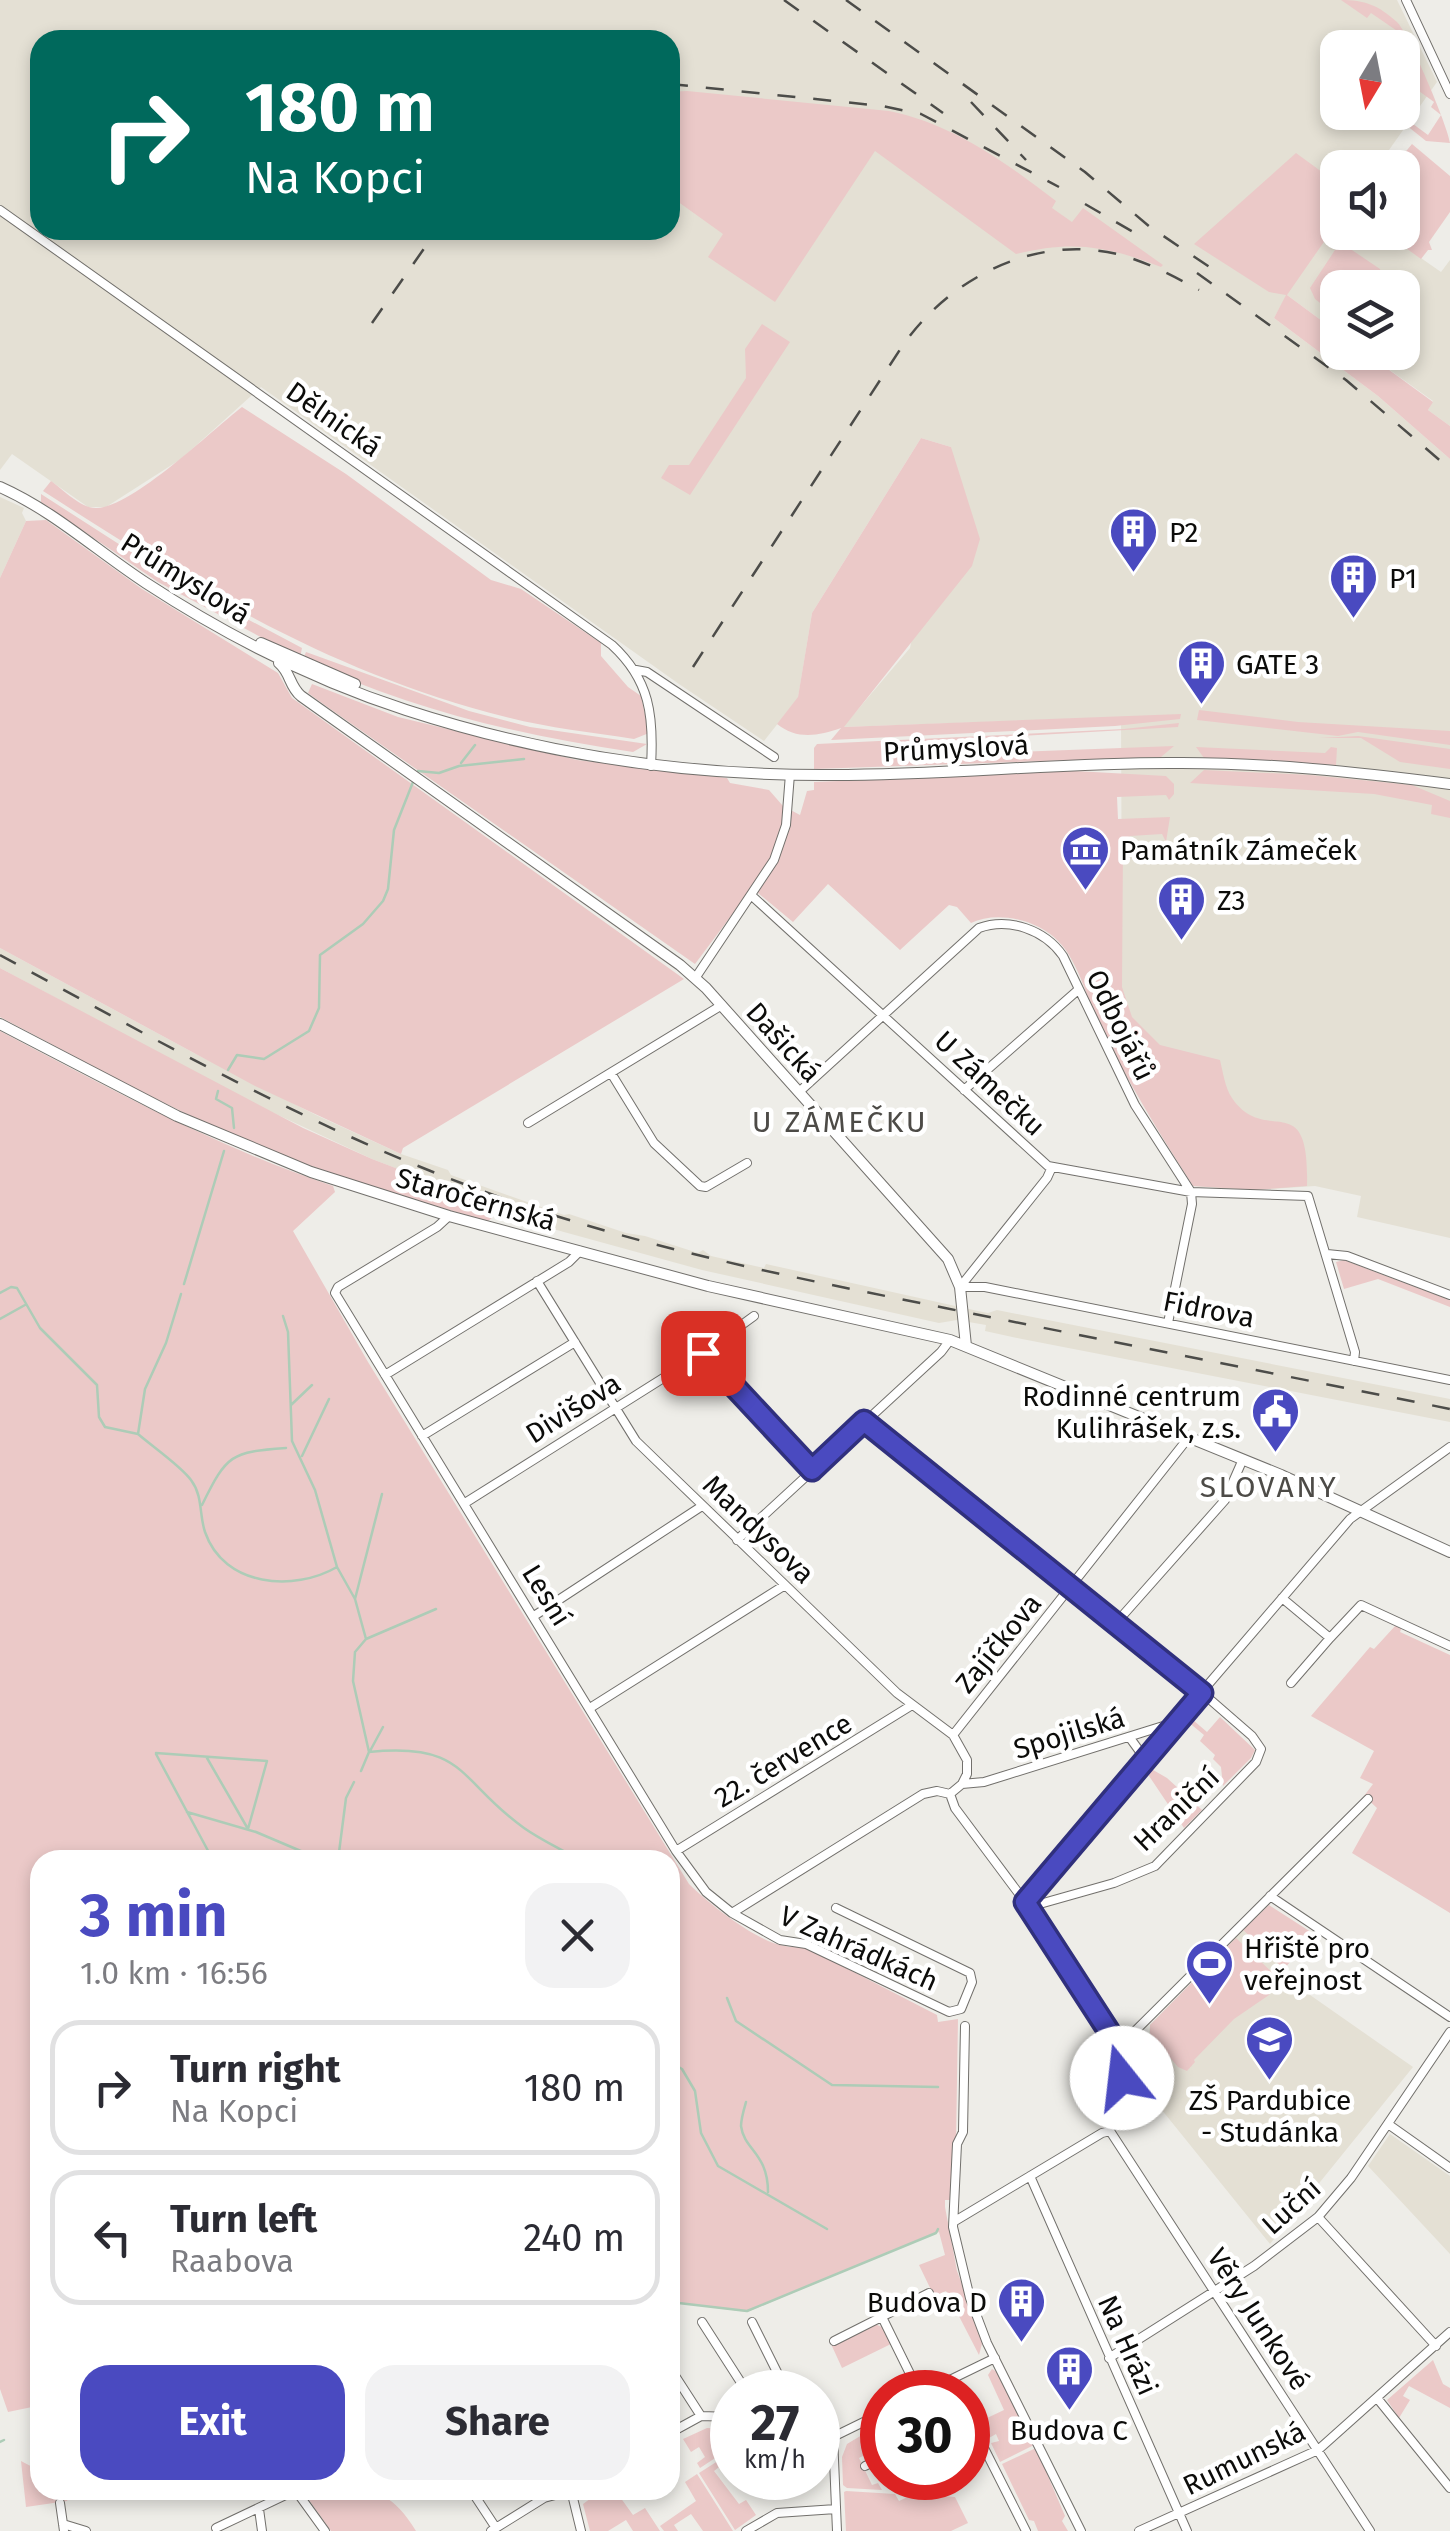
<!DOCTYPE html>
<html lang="en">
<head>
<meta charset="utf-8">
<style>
	:root { --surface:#fff; --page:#f2f2f3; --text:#2b2b33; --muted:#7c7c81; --line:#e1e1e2; --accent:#4a4ac0 }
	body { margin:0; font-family:"Fira Sans",sans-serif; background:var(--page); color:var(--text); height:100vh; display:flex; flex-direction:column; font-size:38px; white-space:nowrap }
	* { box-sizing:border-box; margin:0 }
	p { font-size:32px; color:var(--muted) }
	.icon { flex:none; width:55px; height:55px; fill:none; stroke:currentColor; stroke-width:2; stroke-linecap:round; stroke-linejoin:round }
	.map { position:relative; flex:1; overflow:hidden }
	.panel { position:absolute; left:30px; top:1850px; width:650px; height:650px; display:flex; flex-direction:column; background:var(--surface); border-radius:30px; box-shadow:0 5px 15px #0003 }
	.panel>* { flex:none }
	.banner { position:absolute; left:30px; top:30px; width:650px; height:210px; border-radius:30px; box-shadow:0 5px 15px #0003; background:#00695c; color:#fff; overflow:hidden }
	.needle { width:65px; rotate:190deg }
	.fabs { position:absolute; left:1320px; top:30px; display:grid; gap:20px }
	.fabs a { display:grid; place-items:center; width:100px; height:100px; border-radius:20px; background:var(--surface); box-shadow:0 5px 15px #0003; font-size:50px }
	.speed { position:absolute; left:710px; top:2370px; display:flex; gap:20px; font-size:50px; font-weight:700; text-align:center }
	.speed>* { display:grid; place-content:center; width:130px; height:130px; border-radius:50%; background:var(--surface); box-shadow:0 5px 15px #0003; line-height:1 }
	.speed small { font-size:25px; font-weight:400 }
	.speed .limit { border:15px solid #d22; background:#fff; color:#111 }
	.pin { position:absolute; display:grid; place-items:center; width:85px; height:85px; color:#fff; margin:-42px; border-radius:20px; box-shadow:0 5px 15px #0006 }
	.me { position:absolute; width:110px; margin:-55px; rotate:344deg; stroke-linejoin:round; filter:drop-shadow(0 0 8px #0008) }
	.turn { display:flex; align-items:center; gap:35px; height:210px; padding:0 50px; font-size:45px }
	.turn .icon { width:130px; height:130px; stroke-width:2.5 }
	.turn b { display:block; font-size:70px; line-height:85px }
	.round { display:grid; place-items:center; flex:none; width:105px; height:105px; border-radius:30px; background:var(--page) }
	.summary { display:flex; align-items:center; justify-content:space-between; height:170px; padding:0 50px }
	h1 { font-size:60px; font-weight:700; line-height:75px; color:var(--accent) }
	.primary-button { display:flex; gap:20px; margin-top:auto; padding:20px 50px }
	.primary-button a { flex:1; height:115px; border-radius:30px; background:var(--accent); color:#fff; font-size:40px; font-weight:700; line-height:115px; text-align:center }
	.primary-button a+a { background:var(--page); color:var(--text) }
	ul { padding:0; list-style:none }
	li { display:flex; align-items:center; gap:30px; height:135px; margin:0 20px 15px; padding:0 30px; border:5px solid var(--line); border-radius:30px }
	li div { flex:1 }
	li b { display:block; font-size:38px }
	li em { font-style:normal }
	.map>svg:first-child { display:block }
</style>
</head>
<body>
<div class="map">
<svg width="1450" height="2531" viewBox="0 0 1450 2531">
	<rect width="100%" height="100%" fill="#eeede8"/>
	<path fill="#e4e0d4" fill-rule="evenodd" d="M0 0H1397L1437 82 1377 167 1338 168V232L1377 233 1372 240 1374 242 1385 233 1441 272 1450 260V426L1428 410 1433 401 1366 353 1402 352V288H1338L1337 332 1287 295 1274 318 1378 396 1450 459V1238L1357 1217 1361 1196 1315 1186 1254 1190 1193 1186 1070 957 1122 945 1121 717 843 727 910 648 951 447 921 438 812 613 798 698 764 741 679 684 261 387 181 459 106 507H88L12 454 0 470ZM40 40H670V230H40ZM1338 48H1402V112H1338Z
		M0 497 24 508 22 513 26 521 0 578Z
		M0 948 194 1053 316 1115 401 1154 448 1170 451 1175 564 1215 569 1214 626 1233 645 1236 698 1253 703 1250 711 1256 764 1268 766 1264 978 1311 988 1313 997 1310 1450 1399V1422L1022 1339 985 1331 986 1325 957 1320 939 1323 702 1270 553 1229 372 1159 248 1101 0 968Z
		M1243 1930 1284 1969 1280 1974 1413 2067 1270 2244 1132 2073 1143 2057 1136 2047 1149 2034 1150 2025 1207 1967H1212L1213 1961Z
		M1390 2134 1450 2176V2254L1368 2166Z"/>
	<path fill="#ebc9c8" d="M1341 0C1365 0 1378 5 1397 22 1408 32 1448 126 1450 143L1426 141 1396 117 1398 113 1428 135 1441 115 1431 107 1434 102 1412 86 1417 70 1403 35 1371 13 1367 18Z
		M687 91 889 111C953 124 1005 162 1056 201L1052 208 1072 222 1083 208 1163 265 1161 267C1107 246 1073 240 1016 254L875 151 775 302 708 257 723 234 670 196V92Z
		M1412 144 1450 176V212L1429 242 1432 250H1428L1421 259 1385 233 1402 232V168L1393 167Z
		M1296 153 1337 183V223L1287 295 1337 332 1338 352 1366 353 1433 402 1428 410 1450 426V459L1378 396 1274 318 1286 295 1269 292 1194 244Z
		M1346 246 1380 269 1383 280 1377 287 1338 288 1337 316 1315 299 1310 288 1335 250Z
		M762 324 790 342 690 495 661 478 669 465H689L746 378 745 349Z
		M242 407 346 474 491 580 521 589 601 643V656L628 687 641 696 649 733 634 739C591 732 548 728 506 717 328 672 195 589 43 491L51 481C64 490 81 509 97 508 133 507 212 430 242 407Z
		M921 438 951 447 980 539 972 566 844 727 1181 714 1180 719 1115 726 831 740 841 728C818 736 797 740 777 724L798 697 812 613Z
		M41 494 181 584 302 648 300 658 158 582 41 502Z
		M46 520 142 589 278 673 292 698 684 979 403 1148 401 1154 255 1086 0 948V578L26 521Z
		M306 652 469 711 530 727 647 744 633 752C518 735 408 709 303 659Z
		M312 684 398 717 577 760 727 778 730 783 769 790 783 806 800 815 807 791 814 790V782L1075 771 1166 776 1174 784V794L1169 800 1166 795 1117 797 1118 819 1170 817 1166 842 1162 834 1130 836 1123 845 1122 987 1132 1017 1160 1045 1220 1060C1223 1072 1225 1088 1232 1098 1266 1148 1310 1084 1307 1186L1254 1190 1193 1186C1159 1133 1127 1080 1099 1024 1086 997 1079 962 1058 941 1038 920 997 910 971 923L957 907 949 905 900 950 828 884 793 922 752 888 695 964 326 706 308 693Z
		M1199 710 1298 722 1450 731V745L1358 732 1338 736 1197 720Z
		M1179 723 1178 727 984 738 987 753 1174 746 1161 757 814 769V748L817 744 1124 729Z
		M1358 736 1450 749V769L1400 762 1361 738H1319Z
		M1196 747 1325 753 1331 747 1337 748 1336 765 1204 758Z
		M1204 770 1310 775 1412 785 1450 801V818L1431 814 1432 805 1374 794 1190 783Z
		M0 968 303 1128 372 1159 503 1209 488 1221C409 1199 330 1175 254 1144 167 1108 84 1061 0 1017Z
		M0 1031C109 1088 216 1147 333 1186L335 1192 293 1231 368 1362 689 1884C709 1904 757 1942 785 1946 795 1948 800 1945 809 1949L937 2015 938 2022 958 2019 955 2200H945V2207L957 2271 983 2340 979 2355 946 2291 934 2296 919 2265 945 2255 939 2232 747 2312 670 2302V1860H40V2398L32 2407 8 2412 0 2389Z
		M1344 1260 1450 1300V1307L1378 1279 1344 1289 1336 1262Z
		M1396 1625 1402 1627 1400 1632 1450 1655V1913L1352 1853 1377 1808 1364 1796 1373 1784 1360 1778 1374 1751 1311 1716 1370 1647 1374 1649Z
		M1202 1703 1206 1704 1193 1720 1207 1732 1220 1717 1255 1750 1251 1758 1223 1786 1221 1767 1213 1759 1215 1755 1200 1741 1204 1735 1187 1721Z
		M1148 1767 1167 1778 1202 1810 1184 1828 1145 1770Z
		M1269 1905 1314 1934 1284 1969 1243 1930Z
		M1236 1938 1277 1977 1269 1995 1234 2019 1194 2060 1195 2062 1187 2071 1178 2067 1150 2034V2025L1207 1967H1212L1213 1961Z
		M875 2324 886 2329 893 2343 842 2368 831 2344Z
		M1433 2360 1443 2384 1450 2388V2408L1409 2386 1403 2396 1410 2400 1399 2418 1387 2400Z
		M992 2369 999 2373 1034 2445 1000 2462 991 2443 999 2441 996 2434 989 2438 984 2430 968 2434V2427L1004 2410 988 2375Z
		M882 2423V2446L859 2458 872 2485 878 2483 882 2490 847 2488 843 2485 842 2457 847 2444Z
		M707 2428 732 2429V2447L700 2468 697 2463 705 2457 699 2447 691 2452 683 2439Z
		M1036 2448 1065 2516 1062 2521 1068 2531H1038L1034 2521 1029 2520 1002 2464Z
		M721 2459 723 2464 714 2471 739 2504 746 2500 756 2515 735 2530 699 2473Z
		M21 2461 40 2471V2490H72L67 2501 26 2507Z
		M697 2474 733 2531H703L691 2514 674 2525 678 2531H664L660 2526 696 2501 685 2482Z
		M302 2490C357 2490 384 2478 416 2531H331Z
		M602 2490H615L633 2515 645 2508 660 2531H633L626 2520 608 2531H590L583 2504Z
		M846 2491 895 2494 899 2501 914 2494 955 2497 968 2523 951 2531H846L844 2492Z"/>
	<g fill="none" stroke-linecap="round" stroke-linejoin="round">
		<path stroke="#adccb7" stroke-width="2.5" d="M461 763 475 745
			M418 771 439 773 459 766 524 759
			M228 1070 237 1055 264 1059 309 1031 319 1008 320 955 363 924 383 901 388 889 394 830 413 782
			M218 1091 216 1099 232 1108 234 1128
			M184 1284 224 1151
			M0 1293 11 1287 17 1288 40 1328 97 1385 99 1417 105 1427 138 1434
			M181 1294 166 1343 145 1389 138 1434C153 1447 181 1466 191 1480 203 1496 199 1514 205 1532 224 1587 294 1592 337 1567
			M283 1316 288 1332 292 1441 315 1490 337 1567 355 1599 366 1639
			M0 1319 25 1305
			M291 1405 312 1385
			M302 1456 329 1399
			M202 1505C227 1454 231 1452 286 1448
			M355 1599 382 1494
			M370 1751 383 1727
			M369 1752C467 1742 458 1781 524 1828 541 1840 561 1849 579 1860
			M156 1753 267 1761 248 1829
			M156 1754 213 1860
			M207 1758 248 1829
			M361 1771 369 1752 353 1681 355 1652 366 1639 436 1609
			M187 1812 256 1832 322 1860
			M338 1860 346 1798 354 1782
			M727 1998 736 2021 832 2085 938 2087
			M670 2062 682 2069 695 2091 701 2133 718 2166 827 2229
			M746 2102C744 2109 741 2119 741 2126 744 2150 768 2153 768 2192
			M670 2302 747 2311 936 2233 938 2229
			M0 2442 4 2440"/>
		<defs>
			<path id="minor" d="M1406 0 1450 94
				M0 210 612 645C650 680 654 716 651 766
				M636 670 647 672 774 757
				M752 896 1048 1166 1191 1192 1308 1196 1355 1352 1354 1361
				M696 977 774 860 786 825 790 774
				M611 1073 654 1143 700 1186 706 1187 747 1163
				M964 1090 1078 990
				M799 1092 979 928C1009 917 1045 930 1063 956L1135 1105 1191 1192 1192 1204 1168 1323
				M528 1123 722 1005
				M449 1216 437 1227 338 1287 335 1293 676 1851 706 1892 732 1913 780 1940 806 1944 949 2012 961 2009 972 1982 970 1973 836 1908
				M1327 1254 1347 1256 1450 1295
				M537 1281 636 1441 897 1693 953 1735 967 1760V1774L962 1784
				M960 1287H985L1450 1380
				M960 1287 1047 1178 1052 1167
				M703 1353 812 1470
				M385 1375 569 1262 580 1251
				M863 1421 1206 1696 1252 1736 1261 1749 1256 1762 1155 1866 1114 1883 1029 1907
				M422 1436 575 1342
				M465 1503 703 1353 754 1316
				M737 1540 941 1352 950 1340
				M1282 1598 1330 1638 1361 1605 1450 1646
				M534 1616 702 1506
				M1116 1623 1225 1500 1243 1459
				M1291 1683 1330 1638
				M590 1708 785 1585
				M953 1735 1189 1437
				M1130 1738 1146 1760
				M950 1794 955 1808 1049 1934 1119 2047 1124 2071 1110 2131
				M676 1851 912 1705
				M1270 1896 1450 2017
				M1025 1902 1174 1726
				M732 1913 923 1794 937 1791 950 1794 962 1784 984 1782 1176 1722 1350 1519 1450 1447
				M965 2026 963 2132 957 2144 953 2227 970 2298 987 2343 1081 2531
				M1119 2047 1368 1799
				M1388 2124 1450 2168
				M1110 2131 1370 2531
				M1030 2176 1187 2531
				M1318 2217 1436 2346
				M955 2221 1102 2133 1110 2131
				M882 2317 919 2392
				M702 2322 747 2392
				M752 2322 787 2392
				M834 2341 929 2293
				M1109 2358 1254 2266 1318 2217 1351 2178 1450 2032
				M670 2368 701 2416
				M925 2392 995 2358
				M1377 2398 1450 2488
				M670 2433 701 2416 732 2417
				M818 2435H837L882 2413
				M833 2436 837 2531
				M968 2437H975L981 2442 1026 2531
				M865 2466 882 2458
				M471 2490 496 2528
				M571 2490 581 2531
				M292 2492 299 2495 325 2531
				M60 2503 64 2531
				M259 2509 262 2531
				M63 2524 86 2531
				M216 2528 292 2492
				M491 2531 544 2498 574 2490
				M746 2531 777 2513 836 2509
				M1139 2531 1318 2450 1450 2332"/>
			<path id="major" d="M0 487C54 511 97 551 146 583 227 636 314 680 406 710 544 755 688 776 833 775 945 775 1057 763 1169 763 1262 762 1357 772 1450 784
				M261 643 355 684
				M279 663C291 673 289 686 301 696L680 965 706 988 948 1259 960 1287 966 1346
				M0 1024 177 1116 311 1172 449 1216 708 1286 950 1340 1281 1475 1450 1552"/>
		</defs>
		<use href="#minor" stroke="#72706c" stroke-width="10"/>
		<use href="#major" stroke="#72706c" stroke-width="12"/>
		<use href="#minor" stroke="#fff" stroke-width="8"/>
		<use href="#major" stroke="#fff" stroke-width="10"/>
		<path stroke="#4c4c49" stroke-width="2.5" stroke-dasharray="18 18" stroke-linecap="butt" d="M784 0 943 113
			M846 0 1085 172 1150 227 1220 274
			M670 84 882 106 921 114 1059 187
			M971 102 1026 160
			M1085 204 1147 240
			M1197 273 1346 380 1450 469
			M372 323 437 230
			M693 667 903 345C951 277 1037 233 1121 255 1149 263 1173 276 1199 290
			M0 955C165 1045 327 1137 505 1199 648 1249 796 1278 945 1308 1113 1342 1282 1375 1450 1409"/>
	</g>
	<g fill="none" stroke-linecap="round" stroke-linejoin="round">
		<defs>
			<path id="route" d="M703 1353 812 1470 864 1421 1202 1693 1025 1902 1119 2047 1124 2064 1122 2078"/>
		</defs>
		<use href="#route" stroke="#30307d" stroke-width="25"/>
		<use href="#route" stroke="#4a4ac0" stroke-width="18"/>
	</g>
	<defs>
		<symbol id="building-pin" viewBox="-11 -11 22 30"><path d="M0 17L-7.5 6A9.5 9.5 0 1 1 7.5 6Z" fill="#4a4ac0" stroke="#fff"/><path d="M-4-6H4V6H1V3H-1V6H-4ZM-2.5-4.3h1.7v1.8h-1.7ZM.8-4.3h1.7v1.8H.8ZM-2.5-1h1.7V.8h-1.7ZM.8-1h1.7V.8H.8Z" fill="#fff"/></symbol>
		<symbol id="museum-pin" viewBox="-11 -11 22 30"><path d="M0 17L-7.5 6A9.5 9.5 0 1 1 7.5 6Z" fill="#4a4ac0" stroke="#fff"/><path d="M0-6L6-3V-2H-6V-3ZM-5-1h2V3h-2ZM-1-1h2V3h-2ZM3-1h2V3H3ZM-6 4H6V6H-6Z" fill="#fff"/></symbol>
		<symbol id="civic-pin" viewBox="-11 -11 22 30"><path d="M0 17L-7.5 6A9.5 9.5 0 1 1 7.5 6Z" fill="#4a4ac0" stroke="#fff"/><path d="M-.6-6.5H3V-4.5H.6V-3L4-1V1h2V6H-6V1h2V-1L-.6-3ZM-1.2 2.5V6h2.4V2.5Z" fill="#fff"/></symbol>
		<symbol id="stadium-pin" viewBox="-11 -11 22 30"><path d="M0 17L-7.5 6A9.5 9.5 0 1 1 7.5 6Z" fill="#4a4ac0" stroke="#fff"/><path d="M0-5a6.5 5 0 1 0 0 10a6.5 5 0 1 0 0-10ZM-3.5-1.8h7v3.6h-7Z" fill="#fff"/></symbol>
		<symbol id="school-pin" viewBox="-11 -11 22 30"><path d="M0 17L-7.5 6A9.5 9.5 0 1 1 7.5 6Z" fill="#4a4ac0" stroke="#fff"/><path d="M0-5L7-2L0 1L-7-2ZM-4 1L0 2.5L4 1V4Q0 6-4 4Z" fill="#fff"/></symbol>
	</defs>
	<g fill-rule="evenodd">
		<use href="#building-pin" x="1106" y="504" width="55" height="75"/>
		<use href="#building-pin" x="1326" y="550" width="55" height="75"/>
		<use href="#building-pin" x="1174" y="636" width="55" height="75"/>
		<use href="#museum-pin" x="1058" y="822" width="55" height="75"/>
		<use href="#building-pin" x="1154" y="872" width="55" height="75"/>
		<use href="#civic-pin" x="1248" y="1384" width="55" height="75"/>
		<use href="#stadium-pin" x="1182" y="1936" width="55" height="75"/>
		<use href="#school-pin" x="1242" y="2012" width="55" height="75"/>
		<use href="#building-pin" x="994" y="2274" width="55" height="75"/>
		<use href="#building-pin" x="1042" y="2342" width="55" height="75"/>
	</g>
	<g text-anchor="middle" stroke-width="9" stroke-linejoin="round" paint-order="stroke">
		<g font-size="28" fill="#0c0c0a" stroke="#fff">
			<text transform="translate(334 419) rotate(35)" y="10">Dělnická</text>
			<text transform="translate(186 578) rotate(32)" y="10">Průmyslová</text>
			<text transform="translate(956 748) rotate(-3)" y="10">Průmyslová</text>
			<text transform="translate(1121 1025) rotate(64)" y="10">Odbojářů</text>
			<text transform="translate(784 1042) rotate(48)" y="10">Dašická</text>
			<text transform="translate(990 1083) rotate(43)" y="10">U Zámečku</text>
			<text transform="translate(476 1199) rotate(16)" y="10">Staročernská</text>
			<text transform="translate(1209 1309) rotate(11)" y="10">Fidrova</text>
			<text transform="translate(573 1408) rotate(-32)" y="10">Divišova</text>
			<text transform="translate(759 1529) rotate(44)" y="10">Mandysova</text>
			<text transform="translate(547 1595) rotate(58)" y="10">Lesní</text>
			<text transform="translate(998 1643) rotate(-51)" y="10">Zajíčkova</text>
			<text transform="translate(1069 1733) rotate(-17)" y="10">Spojilská</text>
			<text transform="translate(783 1760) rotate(-31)" y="10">22. července</text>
			<text transform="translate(1176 1809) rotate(-44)" y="10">Hraniční</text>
			<text transform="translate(859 1948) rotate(24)" y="10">V Zahrádkách</text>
			<text transform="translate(1291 2206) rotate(-42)" y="10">Luční</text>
			<text transform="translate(1259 2319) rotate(57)" y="10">Věry Junkové</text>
			<text transform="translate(1128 2345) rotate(66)" y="10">Na Hrázi</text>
			<text transform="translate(1244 2458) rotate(-26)" y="10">Rumunská</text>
		</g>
		<g font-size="28" fill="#0c0c0a" stroke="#fff" text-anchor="start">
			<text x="1169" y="542">P2</text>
			<text x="1389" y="588">P1</text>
			<text x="1236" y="674">GATE 3</text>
			<text x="1120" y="860">Památník Zámeček</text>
			<text x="1217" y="910">Z3</text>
			<text x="1241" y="1406" text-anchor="end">Rodinné centrum<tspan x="1241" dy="32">Kulihrášek, z.s.</tspan></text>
			<text x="1244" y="1958">Hřiště pro<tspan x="1244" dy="32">veřejnost</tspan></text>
			<text x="1270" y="2110" text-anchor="middle">ZŠ Pardubice<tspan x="1270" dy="32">- Studánka</tspan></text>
			<text x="987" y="2312" text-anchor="end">Budova D</text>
			<text x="1069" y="2440" text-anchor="middle">Budova C</text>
		</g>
		<g font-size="30" letter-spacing="2.5" fill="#4d4b47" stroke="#fff">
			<text x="840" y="1132">U ZÁMEČKU</text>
			<text x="1269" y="1497">SLOVANY</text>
		</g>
	</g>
</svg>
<div class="fabs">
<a><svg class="needle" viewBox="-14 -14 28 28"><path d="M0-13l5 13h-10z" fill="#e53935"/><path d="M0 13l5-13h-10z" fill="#7c7c81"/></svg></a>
<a><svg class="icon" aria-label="sound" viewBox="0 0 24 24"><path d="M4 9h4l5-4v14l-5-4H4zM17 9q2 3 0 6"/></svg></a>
<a><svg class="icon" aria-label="layers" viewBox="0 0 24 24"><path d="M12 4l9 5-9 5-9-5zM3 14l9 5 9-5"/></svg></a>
</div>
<div class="speed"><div>27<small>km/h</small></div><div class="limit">30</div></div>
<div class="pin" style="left:703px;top:1353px;background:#d93025"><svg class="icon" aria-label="arrive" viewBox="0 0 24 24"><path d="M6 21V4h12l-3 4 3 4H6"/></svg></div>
<svg class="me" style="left:1122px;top:2078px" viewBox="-20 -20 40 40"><circle r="19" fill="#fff"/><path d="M0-13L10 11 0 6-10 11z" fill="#4a4ac0"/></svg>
<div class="banner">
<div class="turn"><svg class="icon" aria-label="right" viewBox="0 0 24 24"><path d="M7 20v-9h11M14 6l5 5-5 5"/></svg><div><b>180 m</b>Na Kopci</div></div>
</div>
<section class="panel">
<div class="summary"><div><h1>3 min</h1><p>1.0 km · 16:56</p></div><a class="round"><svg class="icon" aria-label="close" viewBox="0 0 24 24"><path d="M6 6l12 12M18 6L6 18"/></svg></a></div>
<ul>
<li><svg class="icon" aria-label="right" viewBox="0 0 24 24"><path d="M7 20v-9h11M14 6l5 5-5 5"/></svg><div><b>Turn right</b><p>Na Kopci</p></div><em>180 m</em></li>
<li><svg class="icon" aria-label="left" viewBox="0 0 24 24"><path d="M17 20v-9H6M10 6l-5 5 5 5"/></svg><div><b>Turn left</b><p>Raabova</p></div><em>240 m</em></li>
</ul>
<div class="primary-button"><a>Exit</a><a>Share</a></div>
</section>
</div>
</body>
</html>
